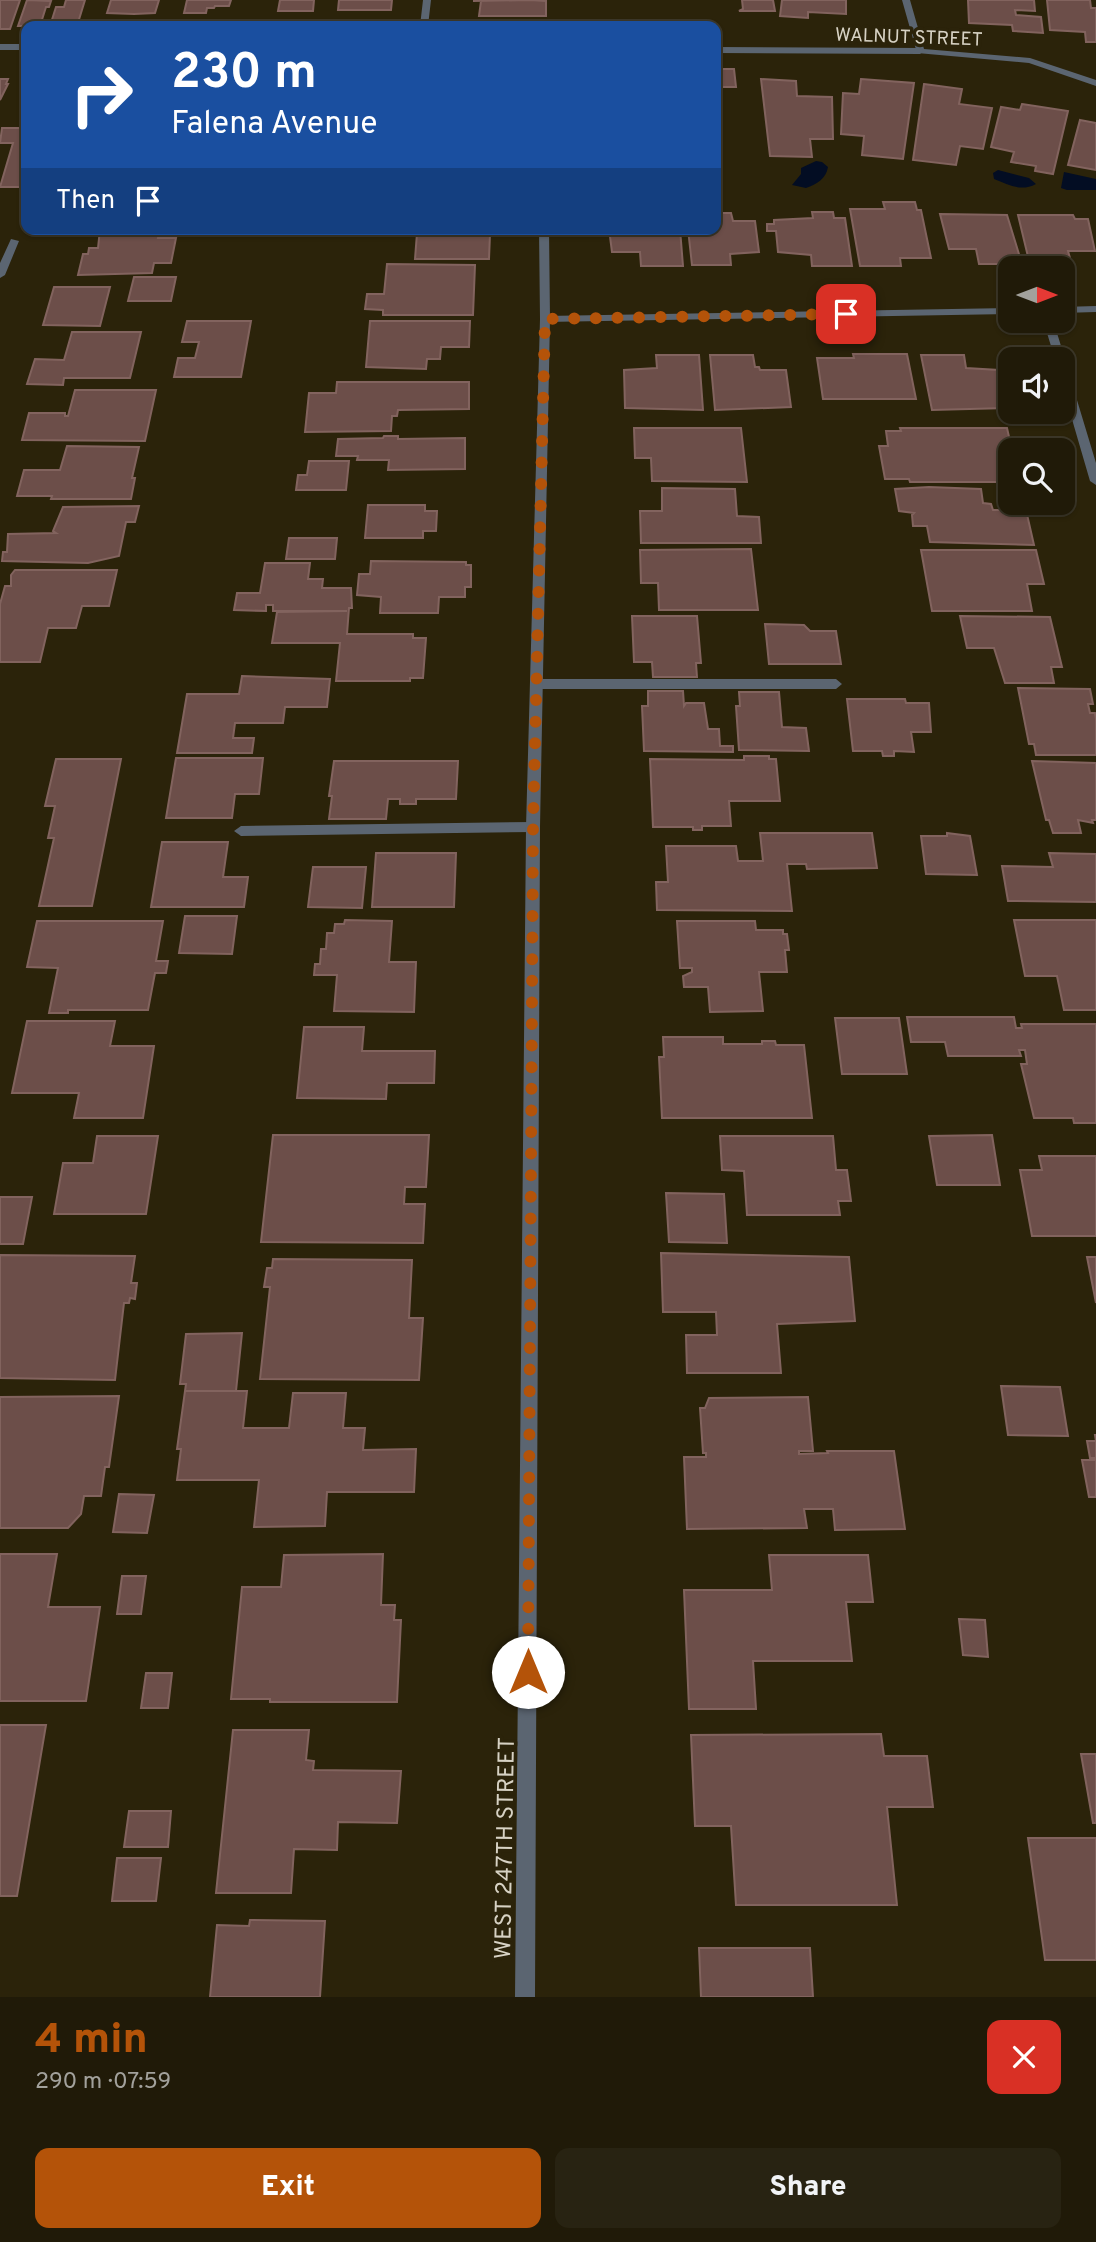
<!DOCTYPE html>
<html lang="en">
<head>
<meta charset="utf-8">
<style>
	:root { --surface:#201a08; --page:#282312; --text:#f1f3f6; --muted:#a2a19c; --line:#3d3829; --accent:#b45309 }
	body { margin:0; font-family:Overpass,sans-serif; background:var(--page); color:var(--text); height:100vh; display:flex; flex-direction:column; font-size:26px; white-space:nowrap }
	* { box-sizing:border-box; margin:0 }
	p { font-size:23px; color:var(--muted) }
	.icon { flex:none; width:38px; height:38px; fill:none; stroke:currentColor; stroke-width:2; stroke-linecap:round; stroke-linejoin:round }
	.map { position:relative; height:1997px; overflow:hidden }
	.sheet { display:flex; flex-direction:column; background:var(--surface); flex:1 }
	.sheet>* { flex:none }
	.top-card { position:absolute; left:21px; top:21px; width:700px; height:214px; border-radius:14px; box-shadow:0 2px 5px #0004,0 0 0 2px var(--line); background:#1a4fa0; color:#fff; overflow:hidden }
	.needle { width:46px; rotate:90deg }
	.fabs { position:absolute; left:998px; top:256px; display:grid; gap:14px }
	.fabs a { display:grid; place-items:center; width:77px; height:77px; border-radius:14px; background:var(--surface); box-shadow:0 2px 5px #0004,0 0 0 2px var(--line); font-size:35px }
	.pin { position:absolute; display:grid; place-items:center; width:60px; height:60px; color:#fff; margin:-30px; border-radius:14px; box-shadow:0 4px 10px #0006 }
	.me { position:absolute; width:77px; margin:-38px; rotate:0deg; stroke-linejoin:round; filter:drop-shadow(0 0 5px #0008) }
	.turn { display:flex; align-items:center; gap:24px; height:147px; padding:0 35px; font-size:32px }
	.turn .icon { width:91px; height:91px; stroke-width:2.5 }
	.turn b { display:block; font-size:49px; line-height:60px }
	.then { display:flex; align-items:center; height:66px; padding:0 35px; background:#0003; gap:14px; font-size:26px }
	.round { display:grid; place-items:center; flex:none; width:74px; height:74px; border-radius:14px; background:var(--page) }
	.head { display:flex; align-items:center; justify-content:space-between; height:119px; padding:0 35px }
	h1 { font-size:42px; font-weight:800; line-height:52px; color:var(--accent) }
	.action { display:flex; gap:14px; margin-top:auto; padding:14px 35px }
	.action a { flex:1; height:80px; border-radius:14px; background:var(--accent); color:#fff; font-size:28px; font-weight:800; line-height:80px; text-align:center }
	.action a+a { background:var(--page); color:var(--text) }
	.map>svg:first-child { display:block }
</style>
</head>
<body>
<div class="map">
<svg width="1096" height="1997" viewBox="0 0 1096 1997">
	<rect width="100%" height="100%" fill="#2b230a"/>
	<path fill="#030d23" d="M816 161 822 162 828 167C826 179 817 184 806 188L792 185 801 174V168Z
		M998 170 1029 178 1036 184C1021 192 1009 185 994 179L993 173Z
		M1064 172 1096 179V190H1067L1061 188Z"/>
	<path fill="#6c4e49" stroke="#82635e" stroke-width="2" d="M0 0H20L10 29H0Z
		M27 0 51 1 49 7H46L40 26H18Z
		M66 0H85L77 26H50L56 7H64Z
		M111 0H159L155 13 134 14 107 13Z
		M187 0H231L229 6H215L214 8H207L206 13H184Z
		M280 0H314L313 11H278Z
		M339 0H392L391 10H338Z
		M530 0 546 1V16H479L481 1H473Z
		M742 0H773L775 11H739L743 9Z
		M782 0H846V14L808 12V18L780 16Z
		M968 0H1034L1035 11 1015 10 1016 15 1041 17 1043 33 1013 31 1012 25 969 23Z
		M1047 0H1090L1091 8H1096V42H1086L1085 32 1050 30Z
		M716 69H734L736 87H716Z
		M0 79H8L6 84H8L0 100Z
		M761 79 796 81 797 96 832 97 833 139H810L812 157 770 156Z
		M861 79 914 83 903 159 862 155 864 136 841 134 843 93 859 94Z
		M924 84 962 89 959 104 992 108 983 149 960 146 956 165 913 160Z
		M1022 104 1068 111 1053 174 1035 171 1036 166 1011 162 1014 152 991 147 1001 107 1020 110Z
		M1080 120 1096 123V170L1068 165Z
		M2 128H26V187H0L13 143H0Z
		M883 202H915L917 210H921L931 258H900L901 266H860L850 209H885Z
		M812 212H833L834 218H845L852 266H812L811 255 778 252 776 231H767V224H774V220L813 218Z
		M716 213H731L733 221H755L759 252 730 254 731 265H692L688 229H716Z
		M940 214 1007 215 1022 264H979L976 249H949Z
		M1018 215H1073L1075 219H1088L1095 251H1068L1072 265H1030Z
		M100 229H160L158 238H176L171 263H154L152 273 78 275 83 254H88L89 248H98Z
		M392 229H480V234H490L489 259H415L417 233H392Z
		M609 229H680L683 266H641L640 252H612Z
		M387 264 475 265 473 315H383V310L365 309 367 294H384Z
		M134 277H176L171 301H128Z
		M54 287H110L100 326 43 325Z
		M187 321H251L241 377H174L178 358H195L199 342H182Z
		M370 321H470L469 347H441L440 359H427L426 369 366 367Z
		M72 332H141L130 378H64L63 385 27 384 35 359 64 360Z
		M853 354H907L916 399H823L817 358H854Z
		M656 355H699L703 410 625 408 624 370 657 368Z
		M710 355H753L755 367H759L760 370H786L791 407 715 410Z
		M921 355H964L966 368 999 370 1007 408 932 410Z
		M337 382H469V409L398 410 397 416H392L391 431 305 432 309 393H336Z
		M75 390H156L145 441 22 440 29 413H65V416H68Z
		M634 428H741L747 482 652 481 651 458H635Z
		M900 428H1007L1012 450H1010V458H998L1004 482H910L909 479H885L879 446H888L886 431H901Z
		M384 436H398V439L465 438V469L388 470 389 460H357L358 456H336L338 439 383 438Z
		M67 446 139 447 132 478H135L131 499H51L52 496H17L24 470H60Z
		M309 461H349L346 490H296L298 475H307Z
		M929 487 981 489 983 503 991 504 993 510H1026L1034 545 930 542 927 526H913L912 515 914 513 899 511 895 489Z
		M662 488 735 489 737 516 759 517 761 543H641L640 511H662Z
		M368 505H425V511H437L436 531H423V538H365Z
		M139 506 135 522H126L119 556 88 563 2 561 3 552H7L8 534 56 533 53 531 63 507Z
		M289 538H337L335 559H286Z
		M751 549 758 610H659L658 583H641L640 550Z
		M921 550H1036L1044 584H1027L1032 611H932Z
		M371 561 466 562V565H471V587H465V597H439L438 613H380L381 597 357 595 359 574H370Z
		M265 563H310L308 579H323L322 588H351L352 608H349L347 634H413V638H426L423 678H410V681H336L340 643H272L277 612 347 611H273V605H266V611L234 610 237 593H260Z
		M15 570H117L109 606H82L76 628H48L40 662H0V604L5 586H11V575Z
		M632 616H697L701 663H696L697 677H653L652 662H634Z
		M960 616 1050 617 1062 667H1051L1054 683H1005L994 648H967Z
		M765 624 804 625 810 631H836L841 664H769Z
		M242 676 330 679 327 707H285L283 723H235L233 738H254L252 753H177L187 694H239Z
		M1018 688 1090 689 1093 704H1088L1090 713H1095L1096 719V755H1036L1034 744H1029Z
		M648 691H683L684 706 686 703H704L708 729H719L720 746H733V752L644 751 642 706H648Z
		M739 692H779L782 727 806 728 809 751 739 750 736 706H740Z
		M847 699H905L906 703H929L931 732H911L914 752 894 751V756H883L882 751H853Z
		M744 756H769V759H776L780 801H729L731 826H702V830H693V827H653L650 759 744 760Z
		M176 758H263L259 794H235L232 818H166Z
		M56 759H121L92 906H39L54 838H48L55 806H45Z
		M334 761H458L456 799H416V804H400V799H388L386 819H329L332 796H329Z
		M1032 761 1096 763V820H1092L1093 823 1078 820 1081 833H1053L1049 820H1046Z
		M760 833H872L877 868 807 869 806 864H787L792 911 657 910 656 882H668L666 846H736L738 861H763Z
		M947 833 970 836 977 875 926 874 921 836H947Z
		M162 842H228L223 877H248L244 907H151Z
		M376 853H456L454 907H372Z
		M1049 853 1096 854V902L1008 901 1002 866 1053 867Z
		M313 867H366L362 908 308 907Z
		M185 916H237L232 954 179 953Z
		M345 920 392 921 389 962H416L414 1012 334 1011 337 975H314L315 964H320L321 949H326L327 933H334L335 924H344Z
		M1014 920H1096V1010H1064L1057 976H1025Z
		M37 921H163L156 961H168L166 973H155L148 1010H68V1013H49L58 968 27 967Z
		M677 921H755L756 930H783V934H787L789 950H785L787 972H759L763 1011 710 1012 708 987H684L683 976 692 972V968H680Z
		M907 1017H1014L1016 1028H1022L1021 1024H1096V1123H1074L1073 1118H1034L1021 1064H1027L1025 1050H1019L1021 1056H948L945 1042H911Z
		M835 1018H899L907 1074H842Z
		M27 1021H115L110 1046H154L143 1118H74L79 1093H12Z
		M304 1027H364L362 1051H435L434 1083H387L386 1099 297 1098Z
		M663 1037H723V1044H762V1041H775L776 1045H804L812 1118H662L659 1057H664Z
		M273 1135H429L426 1187H405L404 1204H425L423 1243 261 1242Z
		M992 1135 1000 1185H937L929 1136Z
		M97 1136H158L146 1214H54L63 1163H93Z
		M720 1136H833L836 1170H847L851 1201H838L840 1215H747L744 1171 722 1170Z
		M1039 1156H1096V1236H1032L1020 1170H1042Z
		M666 1193 724 1194 727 1243 669 1242Z
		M0 1197H32L23 1244H0Z
		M661 1253 849 1257 855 1321 777 1324 781 1373H687L686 1335H717L716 1312H663Z
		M0 1255 135 1256 131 1283H137L135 1299 130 1298 129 1303H124L115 1380 0 1378Z
		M1087 1257H1096V1303Z
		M273 1259 412 1260 409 1318H423L419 1380 260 1379 270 1287H264L267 1268H272Z
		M242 1333 236 1391H185L186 1384H180L186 1334Z
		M1001 1386 1060 1387 1068 1436 1008 1435Z
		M185 1391H247L243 1428H289L293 1393H346L343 1428H365L363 1450 416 1449 414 1492H327L325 1526 254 1527 259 1480H177L181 1449H177Z
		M119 1396 109 1467H105L101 1496H84L81 1514 68 1528H0V1397Z
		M808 1397 813 1451H799V1454L828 1453 827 1451H894L905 1529 835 1530 833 1509H804L807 1528 687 1529 684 1457H706V1453H703L700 1408H705L709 1398Z
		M1095 1435H1096V1458H1090L1087 1441H1096Z
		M1082 1460H1096V1497H1089Z
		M119 1494 154 1495 147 1533 113 1532Z
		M0 1554H57L48 1607H100L86 1701H0Z
		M383 1554 381 1605H395L394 1620H401L397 1702H270V1699H231L242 1587H281L284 1555Z
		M769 1555H868L873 1602H846L852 1661H753L756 1709H689L684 1590H772Z
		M122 1576H146L141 1614H117Z
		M959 1619 985 1620 988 1657 963 1655Z
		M146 1673H172L168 1708H141Z
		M0 1725H46L17 1896H0Z
		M233 1730H309L306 1760 314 1761 313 1770 401 1771 397 1823 338 1822 337 1850 294 1849 291 1893H216Z
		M881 1734 884 1756H927L933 1807H887L897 1905H736L731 1826H695L691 1735Z
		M1081 1754H1096V1823H1093Z
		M129 1811H171L168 1847H124Z
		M1028 1838H1096V1960H1045Z
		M117 1858H161L156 1901H112Z
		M250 1920 325 1921 320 1997H210L217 1925 249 1926Z
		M699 1948H810L813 1997H701Z"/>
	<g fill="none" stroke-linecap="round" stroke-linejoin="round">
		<path fill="#5b6571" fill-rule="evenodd" d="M537 679H836L842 684 836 689H537L531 684Z
			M533 822 540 827 533 832 241 836 234 831 241 826Z"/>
		<path fill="#5b6571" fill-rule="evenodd" d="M423 0H431L428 26H420Z
			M902 0H910L924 49 1030 58 1096 80V86L1029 63 917 53Z
			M11 239 19 241 5 275 0 278V263Z
			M1096 306V312L1062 313V307Z
			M1010 308V314L545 322 540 319 545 316Z
			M1043 320H1053L1065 359 1064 361 1062 359H1055Z
			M1062 364 1067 367 1096 463V485L1090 481 1062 385Z"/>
		<path fill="#5b6571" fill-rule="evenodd" d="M0 44H26V50H0Z
			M716 47 920 48 924 51 920 54 716 53Z
			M539 229H549L550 319 540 827 535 1997H515L526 827 540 319Z"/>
	</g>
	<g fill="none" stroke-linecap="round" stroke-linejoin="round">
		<path stroke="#b45309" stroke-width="12" stroke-dasharray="0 21.6" d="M528 1672 533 827 545 319 846 314"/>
	</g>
	<g text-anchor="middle" stroke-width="7" stroke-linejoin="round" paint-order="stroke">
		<g font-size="19" fill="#d7d2c4" stroke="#2b230a">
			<text transform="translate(909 36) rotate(2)" y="7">WALNUT STREET</text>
		</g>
		<g font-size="23" fill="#d7d2c4" stroke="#2b230a">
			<text transform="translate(504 1848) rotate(-89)" y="8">WEST 247TH STREET</text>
		</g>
	</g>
</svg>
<div class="fabs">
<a><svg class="needle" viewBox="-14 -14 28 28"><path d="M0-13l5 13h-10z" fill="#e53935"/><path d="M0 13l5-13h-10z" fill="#a2a19c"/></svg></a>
<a><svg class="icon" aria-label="sound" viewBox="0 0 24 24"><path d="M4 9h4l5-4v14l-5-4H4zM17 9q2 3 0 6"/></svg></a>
<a><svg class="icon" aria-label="search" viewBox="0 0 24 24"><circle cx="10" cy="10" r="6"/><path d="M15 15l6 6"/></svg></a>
</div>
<div class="pin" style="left:846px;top:314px;background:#d93025"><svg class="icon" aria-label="arrive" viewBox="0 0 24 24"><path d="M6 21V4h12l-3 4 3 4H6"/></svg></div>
<svg class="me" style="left:528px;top:1672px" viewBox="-20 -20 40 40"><circle r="19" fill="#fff"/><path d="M0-13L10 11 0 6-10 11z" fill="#b45309"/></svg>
<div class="top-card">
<div class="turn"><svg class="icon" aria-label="right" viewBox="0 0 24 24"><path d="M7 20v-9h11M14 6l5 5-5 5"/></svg><div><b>230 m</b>Falena Avenue</div></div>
<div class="then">Then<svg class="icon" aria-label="arrive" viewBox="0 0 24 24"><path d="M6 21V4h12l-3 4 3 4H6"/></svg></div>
</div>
</div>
<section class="sheet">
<div class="head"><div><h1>4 min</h1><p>290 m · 07:59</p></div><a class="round" style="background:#d93025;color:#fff"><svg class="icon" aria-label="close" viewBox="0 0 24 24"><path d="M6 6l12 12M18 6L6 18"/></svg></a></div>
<div class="action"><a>Exit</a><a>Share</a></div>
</section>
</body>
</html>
